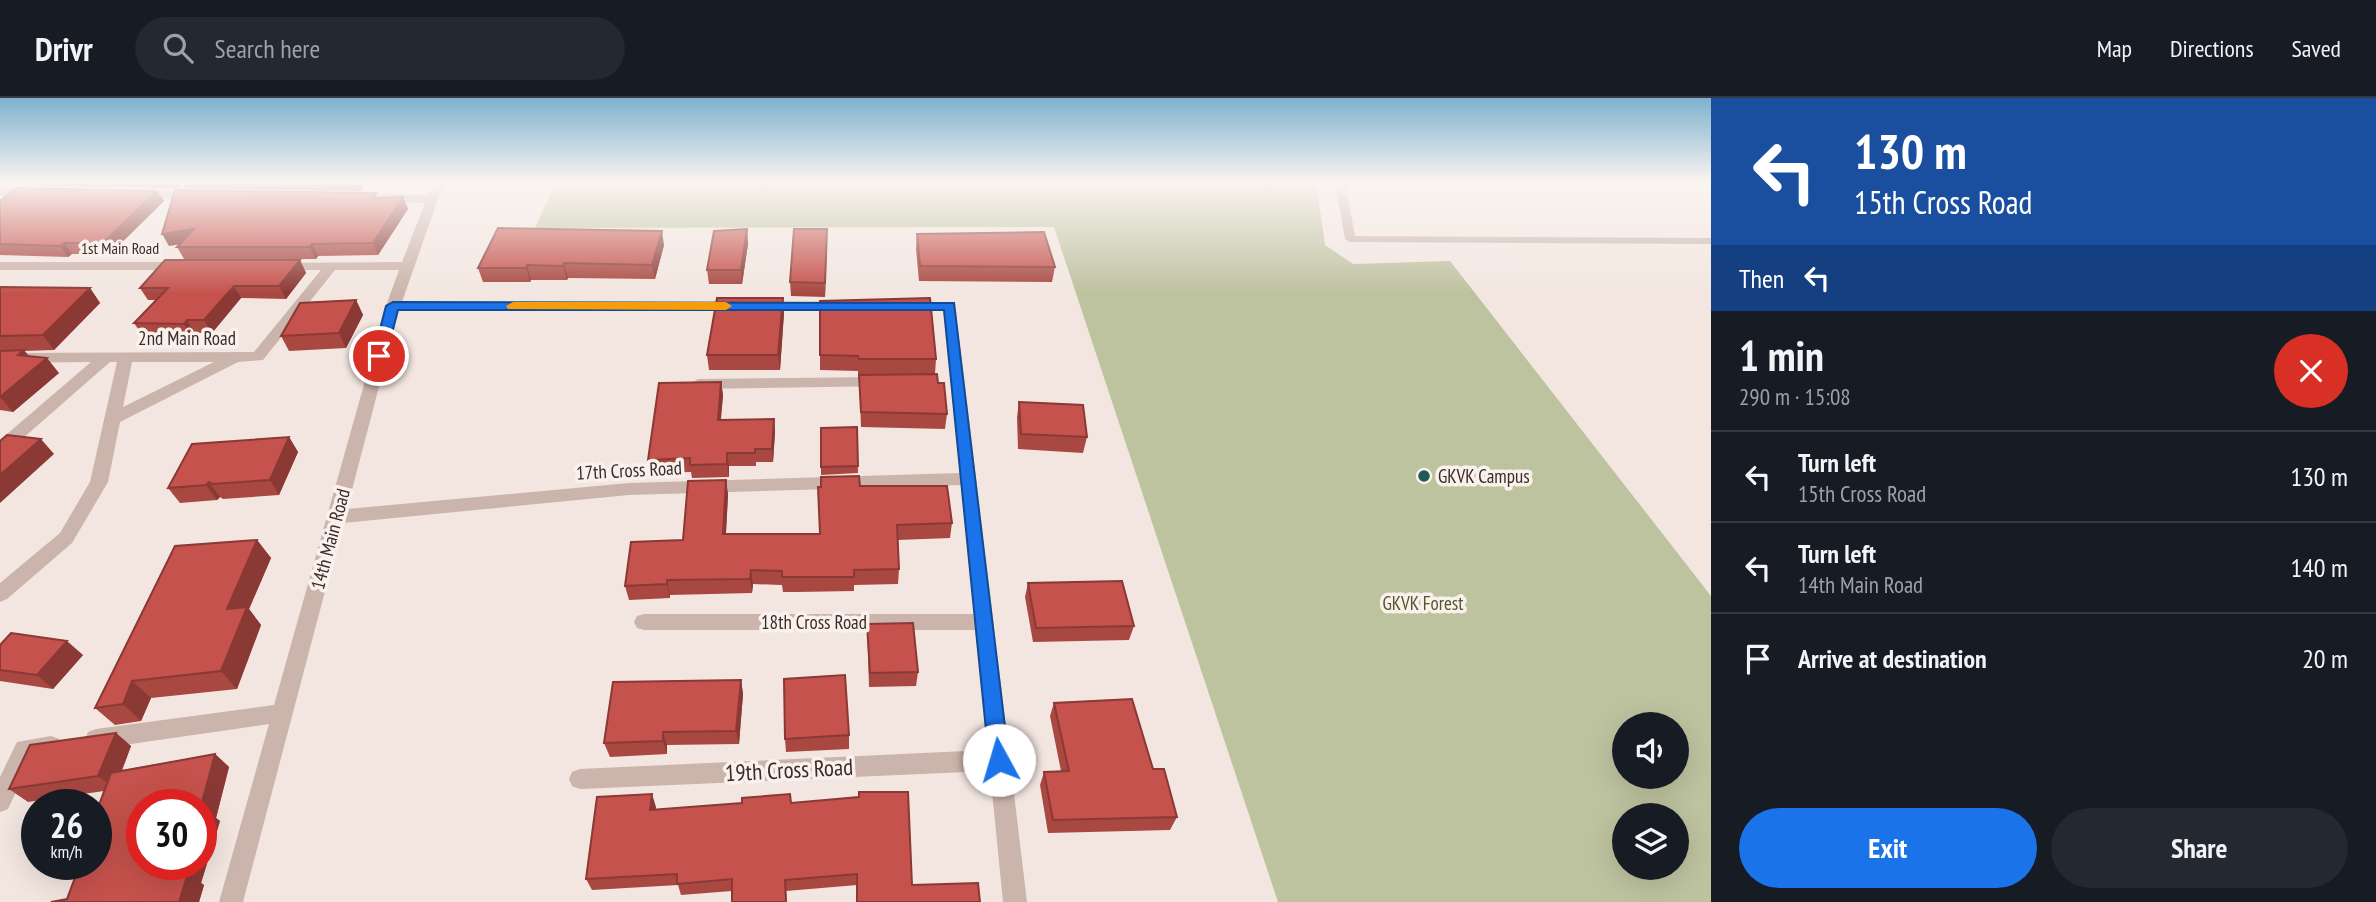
<!DOCTYPE html>
<html lang="en">
<head>
<meta charset="utf-8">
<style>
	:root { --surface:#171b24; --page:#242831; --text:#f1f3f6; --muted:#9ea1a6; --line:#363941; --accent:#1a73e8 }
	body { margin:0; font-family:"PT Sans Narrow",sans-serif; background:var(--page); color:var(--text); height:100vh; display:flex; flex-direction:column; font-size:26px; white-space:nowrap }
	* { box-sizing:border-box; margin:0 }
	p { font-size:23px; color:var(--muted) }
	.icon { flex:none; width:38px; height:38px; fill:none; stroke:currentColor; stroke-width:2; stroke-linecap:round; stroke-linejoin:round }
	.map { position:relative; flex:1; overflow:hidden }
	.side { display:flex; flex-direction:column; background:var(--surface); width:665px }
	.side>* { flex:none }
	.top-card { background:#1a4fa0; color:#fff; overflow:hidden }
	.tools { position:absolute; left:1612px; top:614px; display:grid; gap:14px }
	.tools a { display:grid; place-items:center; width:77px; height:77px; border-radius:50%; background:var(--surface); box-shadow:0 7px 28px #0002; font-size:35px }
	.speed { position:absolute; left:21px; top:691px; display:flex; gap:14px; font-size:35px; font-weight:700; text-align:center }
	.speed>* { display:grid; place-content:center; width:91px; height:91px; border-radius:50%; background:var(--surface); box-shadow:0 7px 28px #0002; line-height:1 }
	.speed small { font-size:18px; font-weight:400 }
	.speed .limit { border:10px solid #d22; background:#fff; color:#111 }
	.pin { position:absolute; display:grid; place-items:center; width:60px; height:60px; color:#fff; margin:-30px; border:4px solid #fff; border-radius:50%; box-shadow:0 2px 7px #0007 }
	.me { position:absolute; width:77px; margin:-38px; rotate:354deg; stroke-linejoin:round; filter:drop-shadow(0 0 5px #0008) }
	.turn { display:flex; align-items:center; gap:24px; height:147px; padding:0 28px; font-size:32px }
	.turn .icon { width:91px; height:91px; stroke-width:2.5 }
	.turn b { display:block; font-size:49px; line-height:60px }
	.then { display:flex; align-items:center; height:66px; padding:0 28px; background:#0003; gap:14px; font-size:26px }
	.round { display:grid; place-items:center; flex:none; width:74px; height:74px; border-radius:37px; background:var(--page) }
	.head { display:flex; align-items:center; justify-content:space-between; height:119px; padding:0 28px }
	h1 { font-size:42px; font-weight:700; line-height:52px }
	.primary-button { display:flex; gap:14px; margin-top:auto; padding:14px 28px }
	.primary-button a { flex:1; height:80px; border-radius:42px; background:var(--accent); color:#fff; font-size:28px; font-weight:700; line-height:80px; text-align:center }
	.primary-button a+a { background:var(--page); color:var(--text) }
	ul { padding:0; list-style:none }
	li { display:flex; align-items:center; gap:21px; height:91px; padding:0 28px; border-top:2px solid var(--line) }
	li div { flex:1 }
	li b { display:block; font-size:26px }
	li em { font-style:normal }
	header { display:flex; align-items:center; gap:42px; box-sizing:border-box; height:98px; padding:0 35px; background:var(--surface); border-bottom:2px solid var(--line) }
	header strong { font-size:33px }
	nav { display:flex; gap:38px; margin-inline-start:auto; font-size:24px }
	.search { width:490px; height:63px; background:var(--page); display:flex; align-items:center; gap:18px; box-sizing:border-box; padding:0 24px; border-radius:38px; color:var(--muted); font-size:26px }
	main { display:flex; flex:1; min-height:0 }
	.map>svg:first-child { display:block }
</style>
</head>
<body>
<header>
<strong>Drivr</strong>
<div class="search"><svg class="icon" aria-label="search" viewBox="0 0 24 24"><circle cx="10" cy="10" r="6"/><path d="M15 15l6 6"/></svg>Search here</div>
<nav><a>Map</a><a>Directions</a><a>Saved</a></nav>
</header>
<main>
<div class="map">
<svg width="1711" height="804" viewBox="0 0 1711 804">
	<rect width="100%" height="100%" fill="#f3e6e0"/>
	<path fill="#bdc29f" fill-rule="evenodd" d="M556 84H1316L1325 147 1353 166 1450 163 1711 498V804H1278L1054 129 535 130ZM1624 626H1676V679H1624ZM1624 718H1676V770H1624Z"/>
	<g fill="none" stroke-linecap="round" stroke-linejoin="round">
		<path fill="#cbb4ab" fill-rule="evenodd" d="M1335 84H1345L1355 138 1711 140V146L1350 144 1345 141Z"/>
		<path fill="#cbb4ab" fill-rule="evenodd" d="M437 84H449L438 101 402 204H842L849 208 842 212H399L347 411 629 385 960 375 943 212H909L902 208 909 204 955 205 1027 804H1003L990 673 580 691 572 688 569 681 572 674 580 671 988 652 975 532H644L637 530 634 524 637 518 644 516H974L961 387 629 397 343 425 243 804H219L269 626 96 651 88 648 85 641 88 634 96 631 274 607 386 208 399 172H335L263 262 238 264 120 324 108 384 72 445 7 501 0 504V485L60 435 90 384 117 264H110L6 355 0 357V342L91 264 0 265V255L254 254 321 172H280L273 168 275 165 402 164 425 105 381 104 375 100 381 96 428 97ZM132 264H214L123 309Z
			M0 90 35 91 41 95 35 99 0 98Z
			M136 92 196 93 202 97 196 101 132 99V93Z
			M0 164H182L189 168 182 172H0Z
			M883 279 891 284 888 288 698 291 690 286 698 281Z
			M51 638 59 641 62 648 59 655 32 660 8 711 0 714V679L17 644Z"/>
	</g>
	<path fill="#a94741" d="M40 84H366L360 93 186 90 183 85 177 90 43 88Z
		M157 93 164 103 110 156H72L68 159 0 157V103Z
		M403 99 408 111 378 157 318 158 316 161H184L177 149 179 146 169 148 379 100Z
		M747 131 748 146 742 186H709L707 172Z
		M827 131 825 199 791 198 790 184Z
		M917 136 1055 169 1052 184 919 183 916 151Z
		M664 147 655 181 568 180 567 182H531L530 184H483L478 170Z
		M300 162 306 175 286 201 241 200 212 235H195L192 239 143 238 134 225 156 202H148L140 190Z
		M0 189 90 190 100 205 54 252 24 253 28 258 59 275 13 314 0 312Z
		M356 202 363 217 346 250 289 253 281 238Z
		M820 203 936 261 935 276H858V273L820 272Z
		M784 215 780 272H709L707 257Z
		M859 277 938 285 947 316 945 331 861 329Z
		M721 284 723 297 721 322 774 321 775 334 773 364H756V368H729V379L692 380 691 374 651 375 648 362Z
		M1019 304 1087 339 1083 355 1018 351 1017 319Z
		M857 329 858 375 821 377V330Z
		M289 339 298 354 279 397 223 401 220 399 217 402 180 405 168 390Z
		M726 382 728 397 726 436H820L860 388 952 425 950 440 898 442 899 471 898 486 854 487V493L797 494H783L782 487 753 486 752 495 670 497V500L629 502 625 488 683 442Z
		M257 442 271 460 249 511 261 527 237 591 151 600 141 623 115 627 95 610Z
		M1028 485 1134 528 1129 542 1033 544 1025 499Z
		M867 526 918 574 916 588 869 589Z
		M0 547 83 557 53 591 0 583Z
		M741 582 743 596 739 646 667 647V656L610 659 604 645Z
		M1054 605 1153 671 1177 719 1170 732 1048 735 1040 687 1044 674 1061 673 1050 618Z
		M116 635 131 648 122 672 215 656 229 669 216 720 220 723 201 785 204 787 199 804H51L67 801 96 766 104 693 28 704 9 691Z
		M849 637V651L786 654 785 641Z
		M791 705 912 787 980 804 857 787 786 793 787 804H732V793L681 797 678 787 592 792 586 781 656 709V712Z"/>
	<path fill="#8a3935" d="M173 84H182L183 85 177 90Z
		M356 84H366L360 93Z
		M157 93 164 103 110 156 103 145Z
		M403 99 408 111 378 157 373 145Z
		M194 131 201 143 169 148 162 136Z
		M747 131 748 146 742 186 741 172Z
		M827 131V146L825 199V185Z
		M662 133 664 147 655 181 652 167Z
		M64 145 72 156 68 159 60 148Z
		M312 146 318 158 316 161 310 149Z
		M300 162 306 175 286 201 279 188Z
		M564 165 568 180 567 182 563 168Z
		M527 167 531 182 530 184 526 170Z
		M234 188 241 200 212 235 204 222Z
		M90 190 100 205 54 252 43 237Z
		M783 200 784 215 780 272 778 257Z
		M356 202 363 217 346 250 339 235Z
		M187 222 195 235 192 239 184 226Z
		M24 252 36 267 18 257Z
		M47 260 59 275 13 314 0 299Z
		M721 284 723 297 719 335 718 322Z
		M774 321 775 334 773 364 772 351Z
		M289 339 298 354 279 397 270 382Z
		M41 341 54 356 0 405V377Z
		M727 355 729 368V379L727 366Z
		M726 382 728 397 725 451 723 436Z
		M209 384 220 399 217 402 206 387Z
		M257 442 271 460 249 511 261 527 237 591 221 573 227 511Z
		M751 472 753 486 752 495 750 481Z
		M667 482 670 497V500L667 486Z
		M67 543 83 557 53 591 37 577Z
		M741 582 743 596 739 646 736 633Z
		M132 583 151 600 141 623 123 606Z
		M663 634 667 647V656L663 643Z
		M116 635 131 648 115 691 98 678Z
		M215 656 229 669 216 720 220 723 201 785 204 787 199 804H179L185 776 188 766H201V708Z
		M652 696 656 709 654 724 650 712Z"/>
	<path fill="#c5524c" stroke="#8a3935" stroke-width="2" d="M17 90 157 93 103 145H64L60 148 0 146V103Z
		M175 92 377 95 373 100 403 99 373 145 312 146 310 149H177L194 131 162 136Z
		M498 130 662 133 652 167 564 165 563 168 527 167 526 170H478Z
		M747 131 741 172H707L714 133Z
		M794 131H827L825 185 790 184Z
		M1044 134 1055 169 920 168 917 136Z
		M165 162H300L279 188H234L204 222H187L184 226 134 225 168 190H140Z
		M0 189 90 190 43 237 0 238Z
		M717 200H783L778 257H707Z
		M930 200 936 261H859L858 258 820 257V203Z
		M356 202 339 235 281 238 300 205Z
		M24 252 18 257 47 260 0 299V253Z
		M937 276 938 285H944L947 316 861 314 859 277Z
		M721 284 718 322 774 321 772 351H755V355H727V366L690 367V360L648 362 659 285Z
		M1019 304 1083 307 1087 339 1021 336Z
		M857 329 858 368 821 369V330Z
		M7 337 41 341 0 377V343Z
		M289 339 270 382 212 386 209 384 206 387 168 390 192 346Z
		M859 378 860 388H947L952 425 897 427 899 471 854 472V479H782V473L751 472 750 481 667 482V486L625 488 631 444 683 442 688 383 726 382 723 436H820L818 389H821V379Z
		M257 442 227 511 247 509 221 573 132 583 123 606 95 610 175 448Z
		M1122 483 1134 528 1036 530 1028 485Z
		M913 525 918 574 870 575 867 526Z
		M11 535 67 543 37 577 0 572V547Z
		M845 577 849 637 785 641 784 581Z
		M741 582 736 633 663 634V643L604 645 613 584Z
		M1132 601 1153 671H1164L1177 719 1053 722 1044 674 1069 673 1054 605Z
		M116 635 98 678 9 691 30 647Z
		M215 656 201 708V707H142V766H188L185 776 188 775 179 804H51L67 801 80 766H96V715L111 675Z
		M859 694H908L912 787 978 785 980 804H857V776L785 782 786 804H732V781L677 786V776L586 781 597 699 652 696 650 712 742 705V700L790 696 791 705 859 699Z
		M201 711H206L201 724Z"/>
	<linearGradient id="sky" x2="0" y2="1"><stop stop-color="#7eb2ce"/><stop offset="0.43" stop-color="#faf4f1"/><stop offset="1" stop-color="#faf4f1" stop-opacity="0"/></linearGradient>
	<rect width="1711" height="196" fill="url(#sky)"/>
	<path fill="#1a73e8" stroke="#114b97" stroke-width="2" d="M393 204 954 205 1009 662 1006 669 999 672 992 669 989 662 944 212H398L386 258 384 261H375L373 258 386 208Z"/>
	<path fill="#f59e0b" d="M513 204H726L732 208 726 212 508 211 506 208Z"/>
	<circle fill="#205b53" stroke="#faf1ec" stroke-width="2.5" cx="1424" cy="378" r="7"/>
	<g text-anchor="middle" stroke-width="7" stroke-linejoin="round" paint-order="stroke">
		<g font-size="16" fill="#392c2a" stroke="#faf1ec">
			<text x="120" y="156">1st Main Road</text>
		</g>
		<g font-size="19" fill="#392c2a" stroke="#faf1ec">
			<text x="187" y="247">2nd Main Road</text>
			<text transform="translate(629 372) rotate(-3)" y="7">17th Cross Road</text>
			<text transform="translate(330 441) rotate(-75)" y="7">14th Main Road</text>
			<text x="814" y="531">18th Cross Road</text>
		</g>
		<g font-size="19" fill="#392c2a" stroke="#faf1ec" text-anchor="start">
			<text x="1438" y="385">GKVK Campus</text>
		</g>
		<g font-size="19" fill="#50572e" stroke="#faf1ec">
			<text x="1423" y="512">GKVK Forest</text>
		</g>
		<g font-size="23" fill="#392c2a" stroke="#faf1ec">
			<text transform="translate(789 672) rotate(-3)" y="8">19th Cross Road</text>
		</g>
	</g>
</svg>
<div class="tools">
<a><svg class="icon" aria-label="sound" viewBox="0 0 24 24"><path d="M4 9h4l5-4v14l-5-4H4zM17 9q2 3 0 6"/></svg></a>
<a><svg class="icon" aria-label="layers" viewBox="0 0 24 24"><path d="M12 4l9 5-9 5-9-5zM3 14l9 5 9-5"/></svg></a>
</div>
<div class="speed"><div>26<small>km/h</small></div><div class="limit">30</div></div>
<div class="pin" style="left:379px;top:258px;background:#d93025"><svg class="icon" aria-label="arrive" viewBox="0 0 24 24"><path d="M6 21V4h12l-3 4 3 4H6"/></svg></div>
<svg class="me" style="left:999px;top:662px" viewBox="-20 -20 40 40"><circle r="19" fill="#fff"/><path d="M0-13L10 11 0 6-10 11z" fill="#1a73e8"/></svg>
</div>
<section class="side">
<div class="top-card">
<div class="turn"><svg class="icon" aria-label="left" viewBox="0 0 24 24"><path d="M17 20v-9H6M10 6l-5 5 5 5"/></svg><div><b>130 m</b>15th Cross Road</div></div>
<div class="then">Then<svg class="icon" aria-label="left" viewBox="0 0 24 24"><path d="M17 20v-9H6M10 6l-5 5 5 5"/></svg></div>
</div>
<div class="head"><div><h1>1 min</h1><p>290 m · 15:08</p></div><a class="round" style="background:#d93025;color:#fff"><svg class="icon" aria-label="close" viewBox="0 0 24 24"><path d="M6 6l12 12M18 6L6 18"/></svg></a></div>
<ul>
<li><svg class="icon" aria-label="left" viewBox="0 0 24 24"><path d="M17 20v-9H6M10 6l-5 5 5 5"/></svg><div><b>Turn left</b><p>15th Cross Road</p></div><em>130 m</em></li>
<li><svg class="icon" aria-label="left" viewBox="0 0 24 24"><path d="M17 20v-9H6M10 6l-5 5 5 5"/></svg><div><b>Turn left</b><p>14th Main Road</p></div><em>140 m</em></li>
<li><svg class="icon" aria-label="arrive" viewBox="0 0 24 24"><path d="M6 21V4h12l-3 4 3 4H6"/></svg><div><b>Arrive at destination</b></div><em>20 m</em></li>
</ul>
<div class="primary-button"><a>Exit</a><a>Share</a></div>
</section>
</main>
</body>
</html>
